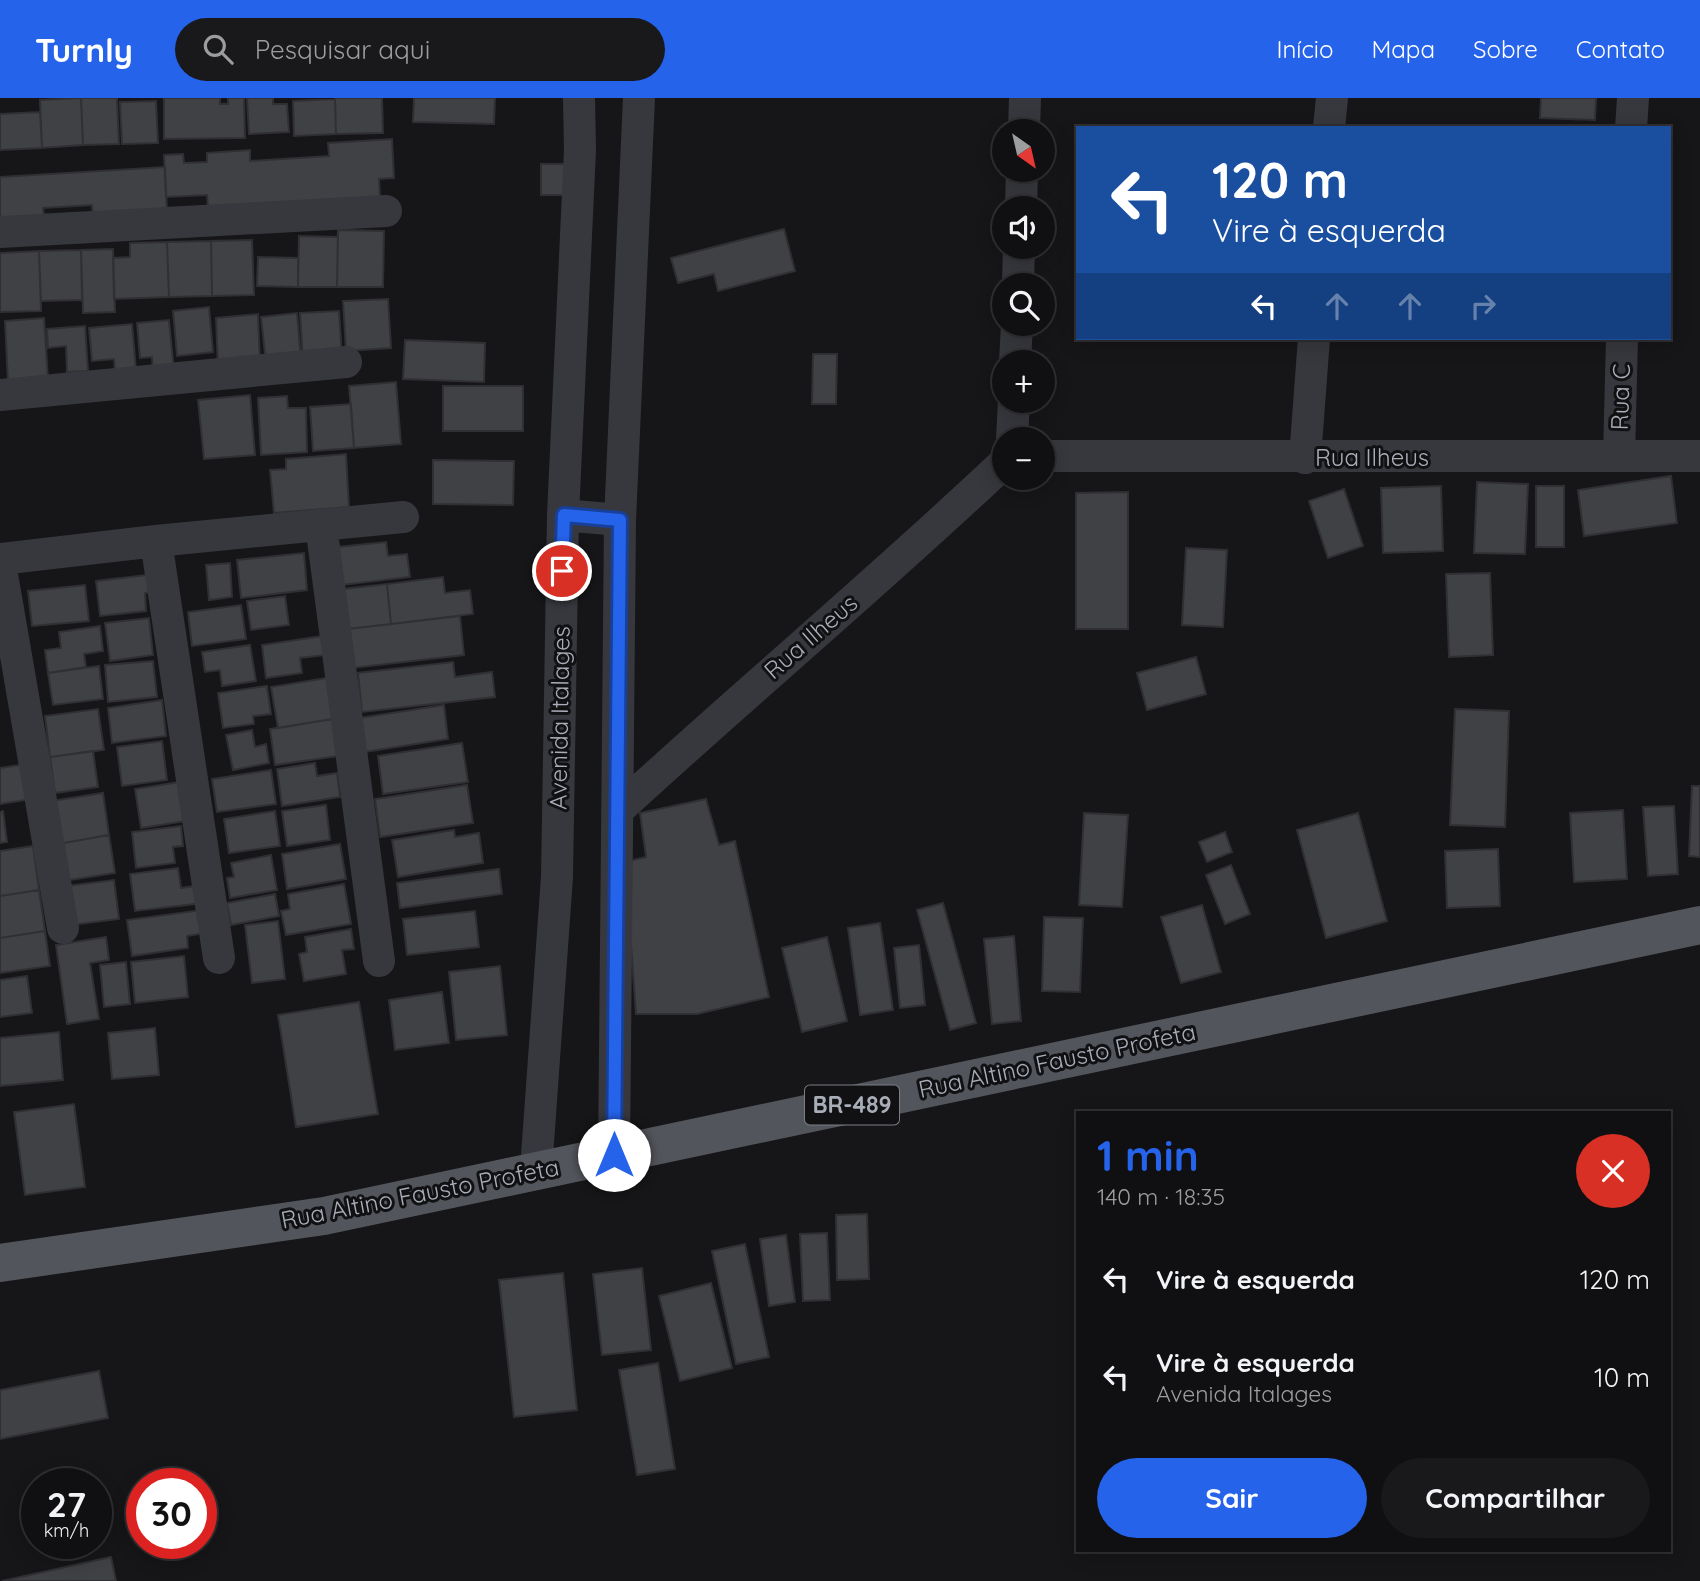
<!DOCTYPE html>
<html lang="pt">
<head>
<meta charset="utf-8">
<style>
	:root { --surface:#101012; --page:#19191b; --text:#f1f3f6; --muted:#9c9d9f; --line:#303032; --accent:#2563eb }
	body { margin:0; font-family:Quicksand,sans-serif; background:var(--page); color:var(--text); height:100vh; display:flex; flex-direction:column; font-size:26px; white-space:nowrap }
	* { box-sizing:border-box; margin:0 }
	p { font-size:23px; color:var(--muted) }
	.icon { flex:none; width:38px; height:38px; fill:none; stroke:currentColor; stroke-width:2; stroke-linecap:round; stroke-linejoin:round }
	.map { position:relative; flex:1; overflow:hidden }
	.details { position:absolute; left:1076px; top:1013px; width:595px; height:441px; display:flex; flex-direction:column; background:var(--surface); border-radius:0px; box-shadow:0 4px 18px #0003,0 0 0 2px var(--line) }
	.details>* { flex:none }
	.guide { position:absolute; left:1076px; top:28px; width:595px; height:214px; border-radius:0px; box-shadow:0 4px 18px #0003,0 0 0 2px var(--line); background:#1a4fa0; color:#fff; overflow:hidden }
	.needle { width:46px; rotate:146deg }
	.fabs { position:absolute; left:992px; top:21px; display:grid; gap:14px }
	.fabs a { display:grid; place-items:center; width:63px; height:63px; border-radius:50%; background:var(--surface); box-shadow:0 4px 18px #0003,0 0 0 2px var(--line); font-size:35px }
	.speed { position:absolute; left:21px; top:1370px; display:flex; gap:14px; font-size:35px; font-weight:700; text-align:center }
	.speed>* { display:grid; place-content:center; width:91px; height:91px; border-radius:50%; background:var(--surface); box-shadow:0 4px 18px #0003,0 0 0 2px var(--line); line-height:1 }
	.speed small { font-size:18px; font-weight:400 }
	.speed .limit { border:10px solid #d22; background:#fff; color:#111 }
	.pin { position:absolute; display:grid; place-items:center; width:60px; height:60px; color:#fff; margin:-30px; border:4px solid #fff; border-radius:50%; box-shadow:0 2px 7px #0007 }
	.me { position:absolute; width:77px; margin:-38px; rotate:0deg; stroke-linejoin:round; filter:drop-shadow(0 0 5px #0008) }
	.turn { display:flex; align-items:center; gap:24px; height:147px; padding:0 21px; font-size:32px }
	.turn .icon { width:91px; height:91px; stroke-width:2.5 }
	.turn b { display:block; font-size:49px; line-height:60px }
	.lanes { display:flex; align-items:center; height:66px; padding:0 21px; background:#0003; justify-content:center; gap:35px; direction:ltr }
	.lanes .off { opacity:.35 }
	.round { display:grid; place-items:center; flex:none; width:74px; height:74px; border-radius:37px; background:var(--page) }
	.overview { display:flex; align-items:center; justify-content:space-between; height:119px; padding:0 21px }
	h1 { font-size:42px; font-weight:800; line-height:52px; color:var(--accent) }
	.action { display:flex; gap:14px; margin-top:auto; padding:14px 21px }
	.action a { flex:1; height:80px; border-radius:42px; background:var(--accent); color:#fff; font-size:28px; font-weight:800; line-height:80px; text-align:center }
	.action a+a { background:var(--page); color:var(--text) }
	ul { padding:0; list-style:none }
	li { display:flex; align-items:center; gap:21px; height:98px; padding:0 21px }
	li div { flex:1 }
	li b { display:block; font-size:26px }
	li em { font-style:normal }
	header { display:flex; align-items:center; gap:42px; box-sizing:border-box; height:98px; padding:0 35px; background:var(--accent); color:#fff }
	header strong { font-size:33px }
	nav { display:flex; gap:38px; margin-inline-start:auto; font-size:24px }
	.search { width:490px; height:63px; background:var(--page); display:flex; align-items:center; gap:18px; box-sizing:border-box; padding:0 24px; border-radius:38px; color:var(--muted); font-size:26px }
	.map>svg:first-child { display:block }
</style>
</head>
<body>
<header>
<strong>Turnly</strong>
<div class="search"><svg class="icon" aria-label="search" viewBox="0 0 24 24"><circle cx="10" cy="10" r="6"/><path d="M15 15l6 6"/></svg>Pesquisar aqui</div>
<nav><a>Início</a><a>Mapa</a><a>Sobre</a><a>Contato</a></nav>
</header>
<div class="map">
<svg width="1700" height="1483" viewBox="0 0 1700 1483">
	<rect width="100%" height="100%" fill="#161618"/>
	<path fill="#404145" stroke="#303034" stroke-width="2" d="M81 0 83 47 42 50 40 2Z
		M81 0H117L119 46 83 47Z
		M164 0H220V6H228V0H244L245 40 164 41Z
		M247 0H273V6H287L289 34 249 36Z
		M335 0H382L383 35 336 36Z
		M414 0H495L494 26 413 24Z
		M1541 0H1596L1595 22 1540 20Z
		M335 1 336 36 294 38 293 3Z
		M156 3 158 45 122 46 120 4Z
		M40 14 42 50 0 52V16Z
		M1555 28 1556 30H1468Z
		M392 41 394 80 379 81 380 99 208 110 207 97 166 99 164 57 183 56 184 65 207 64V55L250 52V63L329 58 328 45Z
		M541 66H565V97H541Z
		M165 69 167 115 93 120 92 107 43 110 44 119 0 121V79Z
		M784 131 795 173 718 193 714 176 678 185 671 160Z
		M338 132 384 133 383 189H337Z
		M299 138 338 139 337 189H298Z
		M252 142 254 197 212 198 211 143Z
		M211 143 212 198 169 199 167 144Z
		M167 144 169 199 114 201 113 160 130 159V145Z
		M113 151 115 214 83 215 81 152Z
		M81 152 82 202 41 203 39 153Z
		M39 153 41 213 0 214V155Z
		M258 159 298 160V189L257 188Z
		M388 201 391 250 346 253 343 203Z
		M209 209 213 254 177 258 173 213Z
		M339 213 342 260 303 263 300 215Z
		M297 215 301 262 266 265 261 219Z
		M258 216 260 266 218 270 216 220Z
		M44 220 48 281 8 284 5 223Z
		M169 222 174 273 153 275 152 259 140 260 137 225Z
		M132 226 136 272 115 274 114 261 92 263 89 230Z
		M85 228 88 273 67 274 66 248 48 250 47 231Z
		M405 242 485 245 484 284 403 281Z
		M813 256H837L836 306H812Z
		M396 284 401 346 354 350 349 288Z
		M443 288H523V333H443Z
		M250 297 255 357 204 361 198 302Z
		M287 298 288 310H306L307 354 261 357 258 300Z
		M351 306 354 350 313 353 310 309Z
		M346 356 349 409 274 415 270 372 286 371V361Z
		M433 362 514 363 513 407 433 406Z
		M1671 378 1677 425 1584 438 1578 392Z
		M1477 384 1528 386 1525 456 1474 455Z
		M1441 388 1443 453 1383 455 1381 390Z
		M1536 388H1564V449H1536Z
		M1344 391 1363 448 1328 460 1309 403Z
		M1128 394V531H1076V395Z
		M386 444 388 458 407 456 410 479 342 487 338 449Z
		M1186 450 1227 452 1223 529 1182 527Z
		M304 455 307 492 241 500 237 462Z
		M230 465 232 499 209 502 206 467Z
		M1490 475 1493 557 1449 559 1446 476Z
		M155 476 157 493 145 495 146 513 100 518 96 483Z
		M443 479 445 495 470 492 473 516 391 526 387 486Z
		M387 486 391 526 348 531 343 491Z
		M85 487 89 523 32 528 28 493Z
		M285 498 289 527 251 532 247 503Z
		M241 507 246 541 192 548 188 514Z
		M460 518 464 557 352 570 348 531Z
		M149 520 153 557 110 563 105 525Z
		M100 528 103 553 84 556 86 569 48 575 45 552 61 550 59 534Z
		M323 538 326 557 300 560 302 575 266 580 262 547Z
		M250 547 256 583 222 588 220 572 205 574 202 554Z
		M1196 559 1206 596 1147 612 1137 575Z
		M153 563 157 599 108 604 105 567Z
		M453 564 455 579 492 574 495 599 362 614 358 575Z
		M99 568 103 601 53 607 48 575Z
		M327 580 333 621 278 630 271 589Z
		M267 588 271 616 253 618 254 626 223 630 218 595Z
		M162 602 166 638 112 645 108 610Z
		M444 607 448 641 364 654 359 620Z
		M98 611 104 652 50 659 45 618Z
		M1455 611 1509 613 1505 729 1450 727Z
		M333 621 339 658 275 667 270 631Z
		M252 632 255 649 266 646 269 665 233 672 226 637Z
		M162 643 167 682 122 688 117 649Z
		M462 645 468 684 383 696 378 658Z
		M93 653 98 689 55 695 50 659Z
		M315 665 317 678 337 675 340 699 282 708 277 671Z
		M27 666 32 701 0 706V670Z
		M271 672 276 706 217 714 212 681Z
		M186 683 192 722 141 730 135 691Z
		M467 687 473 725 380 739 375 701Z
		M1692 688H1700V759L1689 758Z
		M103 695 109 737 58 746 51 703Z
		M706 701 719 747 735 743 769 899 697 916H636L625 764 646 759 640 715Z
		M326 707 330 742 287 748 282 713Z
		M1674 708 1678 776 1648 778 1643 709Z
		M1623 712 1627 781 1574 784 1570 715Z
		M3 713 7 744 0 745V714Z
		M275 713 280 748 229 755 224 721Z
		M1084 715 1128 717 1122 809 1079 807Z
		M1358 715 1387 823 1326 840 1297 732Z
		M181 728 183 748 173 749 175 765 136 770 132 734Z
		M454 732 455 739 479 735 483 765 398 779 392 742Z
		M1225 734 1232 754 1207 764 1199 744Z
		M109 737 115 775 63 783 58 746Z
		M340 746 346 781 287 791 282 756Z
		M33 748 39 792 0 798V753Z
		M1498 751 1500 808 1447 810 1445 753Z
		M271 757 277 792 230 800 227 780 234 779 231 765Z
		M1231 767 1250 816 1225 826 1206 777Z
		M178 770 181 790 201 787 203 805 135 813 130 776Z
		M499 771 502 796 400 810 397 785Z
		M114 782 119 821 71 827 66 788Z
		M344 786 351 826 286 837 281 813 290 811 288 796Z
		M39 792 45 833 0 840V798Z
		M275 796 279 818 231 827 227 805Z
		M943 805 976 925 950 932 917 812Z
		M1202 807 1221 874 1181 885 1161 819Z
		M202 812 205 835 187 838 188 850 132 858 127 822Z
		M475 813 479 849 407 857 403 821Z
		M1044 819 1083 820 1080 894 1042 893Z
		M278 823 285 881 252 885 245 827Z
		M880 825 893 912 860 917 848 830Z
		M351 831 354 851 342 852 346 876 304 883 299 856 307 854 305 839Z
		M45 833 50 868 0 875V840Z
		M1014 838 1021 923 992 926 984 841Z
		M106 839 109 862 90 865 99 921 67 926 56 847Z
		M827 839 847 923 802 934 782 850Z
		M919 847 925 907 900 910 894 850Z
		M184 858 188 899 135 905 131 864Z
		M126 864 130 906 104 909 100 867Z
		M500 868 507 937 456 942 449 874Z
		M27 878 32 915 0 919V882Z
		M442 894 449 945 395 952 389 902Z
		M359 904 378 1016 296 1029 278 917Z
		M155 930 159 977 112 981 108 935Z
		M59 934 63 982 0 988V940Z
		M74 1006 85 1089 25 1097 14 1014Z
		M867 1116 869 1181 837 1182 836 1117Z
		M827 1135 830 1202 803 1203 800 1136Z
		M786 1137 795 1204 769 1208 760 1141Z
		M745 1146 769 1259 736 1266 712 1153Z
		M642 1170 651 1252 602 1257 593 1176Z
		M563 1175 577 1312 514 1319 499 1182Z
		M711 1185 732 1270 680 1283 659 1198Z
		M658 1265 675 1371 637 1377 619 1272Z
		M99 1273 108 1320 0 1341V1292Z
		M111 1459 116 1483H2Z"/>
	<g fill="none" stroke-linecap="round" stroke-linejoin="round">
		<path stroke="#37383d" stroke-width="32" d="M1329 30 1332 0
			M1631 30 1633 0
			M1024 33 1025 0
			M1021 110 1022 72
			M0 134 386 113
			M1018 187 1019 149
			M1015 264 1017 226
			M0 297 346 264
			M1012 341 1014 303
			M1043 358H1700
			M1619 358 1622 240
			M1305 360 1314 240
			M563 417 620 422
			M321 427 379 863
			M156 443 219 860
			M0 461 156 443 403 419
			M0 465 63 830
			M618 712C745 595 878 484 1004 365
			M614 1057 620 422 639 0
			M536 1072 557 779 563 417 580 52 579 0"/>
		<path stroke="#53555c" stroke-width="38" d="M0 1165 324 1118 1700 827"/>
	</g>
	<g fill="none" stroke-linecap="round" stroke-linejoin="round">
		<defs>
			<path id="route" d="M562 473 564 417 620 422 614 1057"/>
		</defs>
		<use href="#route" stroke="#184099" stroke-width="18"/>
		<use href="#route" stroke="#2563eb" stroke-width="12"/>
	</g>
	<g text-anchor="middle" stroke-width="6" stroke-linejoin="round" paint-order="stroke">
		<rect fill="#111113" stroke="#7b7e86" stroke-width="2" x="805" y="987.5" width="94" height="39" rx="5"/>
		<g font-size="23" font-weight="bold" fill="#a8adb8">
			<text x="852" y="1015">BR-489</text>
		</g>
		<g font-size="24" fill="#a8adb8" stroke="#111113">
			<text transform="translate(1621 299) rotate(-88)" y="8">Rua C</text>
			<text x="1372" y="368">Rua Ilheus</text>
			<text transform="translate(811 539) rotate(-41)" y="8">Rua Ilheus</text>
			<text transform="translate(560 620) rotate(-89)" y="8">Avenida Italages</text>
			<text transform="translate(1057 963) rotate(-12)" y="8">Rua Altino Fausto Profeta</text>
			<text transform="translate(420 1096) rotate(-11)" y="8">Rua Altino Fausto Profeta</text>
		</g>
	</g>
</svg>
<div class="fabs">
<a><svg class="needle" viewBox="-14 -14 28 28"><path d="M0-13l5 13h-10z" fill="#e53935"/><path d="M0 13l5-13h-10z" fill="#9c9d9f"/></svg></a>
<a><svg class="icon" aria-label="sound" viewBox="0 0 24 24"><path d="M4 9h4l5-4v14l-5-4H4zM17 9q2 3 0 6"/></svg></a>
<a><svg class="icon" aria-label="search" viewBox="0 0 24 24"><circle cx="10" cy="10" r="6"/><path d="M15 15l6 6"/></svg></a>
<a>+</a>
<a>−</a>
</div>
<div class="speed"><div>27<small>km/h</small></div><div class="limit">30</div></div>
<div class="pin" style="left:562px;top:473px;background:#d93025"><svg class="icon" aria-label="arrive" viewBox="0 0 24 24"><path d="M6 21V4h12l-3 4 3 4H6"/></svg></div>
<svg class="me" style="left:614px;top:1057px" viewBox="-20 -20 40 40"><circle r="19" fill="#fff"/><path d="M0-13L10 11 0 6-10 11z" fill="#2563eb"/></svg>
<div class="guide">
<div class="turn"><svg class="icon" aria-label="left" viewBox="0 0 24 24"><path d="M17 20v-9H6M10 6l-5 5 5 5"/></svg><div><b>120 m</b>Vire à esquerda</div></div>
<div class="lanes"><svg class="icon" aria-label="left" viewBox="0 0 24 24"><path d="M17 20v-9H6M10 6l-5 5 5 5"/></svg><svg class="icon off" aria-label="ahead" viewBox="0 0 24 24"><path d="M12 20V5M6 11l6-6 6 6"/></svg><svg class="icon off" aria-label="ahead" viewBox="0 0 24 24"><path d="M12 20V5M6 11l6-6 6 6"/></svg><svg class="icon off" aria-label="right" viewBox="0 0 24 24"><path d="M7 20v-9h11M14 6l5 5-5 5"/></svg></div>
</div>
<section class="details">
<div class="overview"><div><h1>1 min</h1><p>140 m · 18:35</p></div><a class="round" style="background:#d93025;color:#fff"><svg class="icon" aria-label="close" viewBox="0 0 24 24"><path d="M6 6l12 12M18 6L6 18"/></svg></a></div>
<ul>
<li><svg class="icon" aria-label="left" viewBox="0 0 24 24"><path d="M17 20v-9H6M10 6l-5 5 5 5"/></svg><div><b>Vire à esquerda</b></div><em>120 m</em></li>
<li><svg class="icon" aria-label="left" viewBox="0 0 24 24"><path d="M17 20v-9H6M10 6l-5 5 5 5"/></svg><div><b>Vire à esquerda</b><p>Avenida Italages</p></div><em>10 m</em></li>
</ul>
<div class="action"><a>Sair</a><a>Compartilhar</a></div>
</section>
</div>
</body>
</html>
